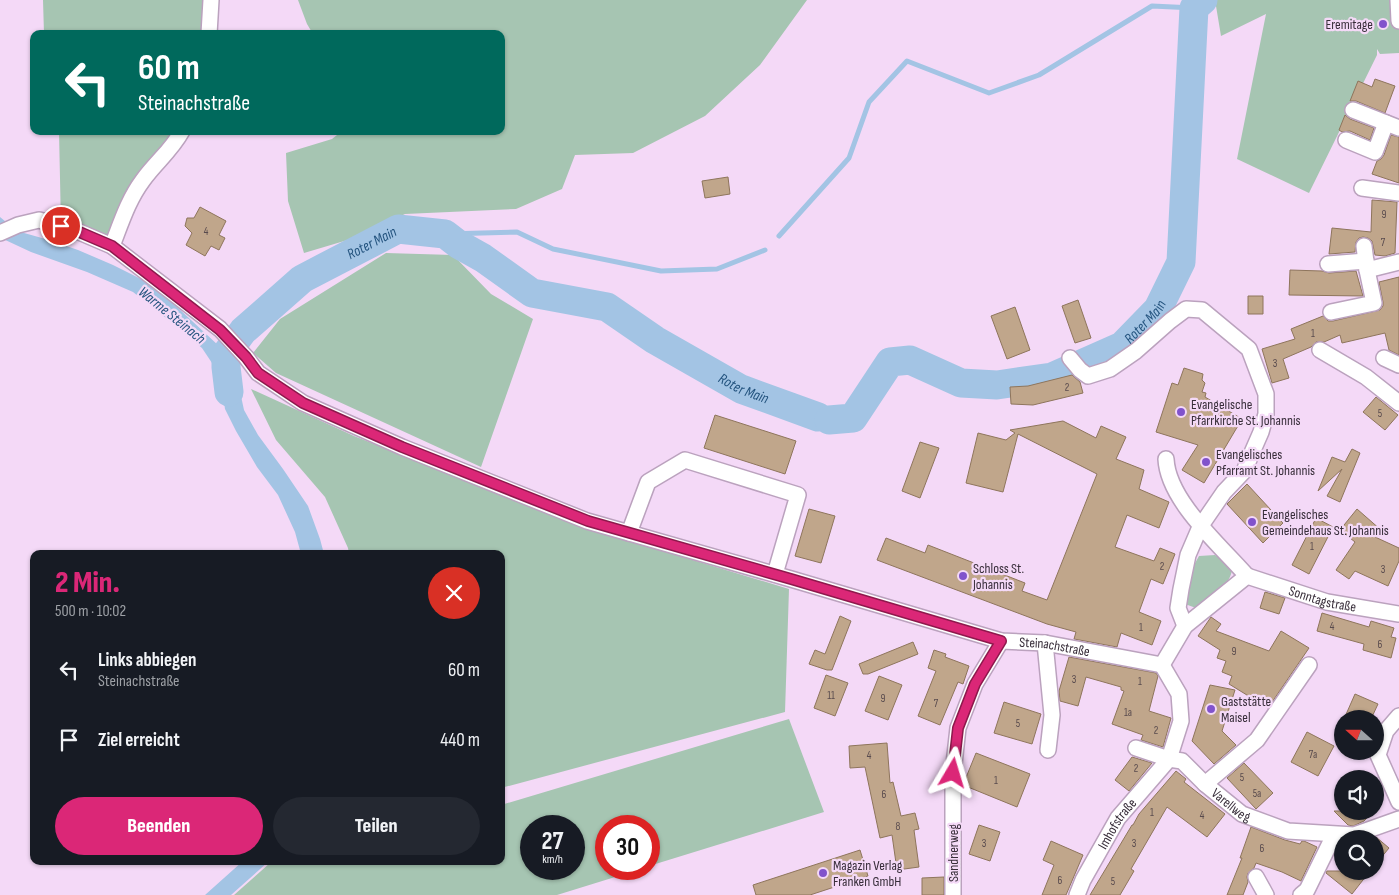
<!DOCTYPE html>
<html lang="de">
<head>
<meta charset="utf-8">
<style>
	:root { --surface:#171b24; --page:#242831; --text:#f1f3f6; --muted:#9ea1a6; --accent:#db2777 }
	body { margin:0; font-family:"Sofia Sans Condensed",sans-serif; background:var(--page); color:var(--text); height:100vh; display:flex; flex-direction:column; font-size:19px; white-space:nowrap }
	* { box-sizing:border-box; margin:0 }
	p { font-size:16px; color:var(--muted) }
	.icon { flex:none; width:28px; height:28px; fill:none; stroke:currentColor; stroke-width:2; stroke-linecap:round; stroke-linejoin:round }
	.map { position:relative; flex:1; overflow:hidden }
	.sheet { position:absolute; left:30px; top:550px; width:475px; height:315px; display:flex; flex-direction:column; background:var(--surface); border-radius:10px; box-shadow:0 1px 4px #0004 }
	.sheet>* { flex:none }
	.banner { position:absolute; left:30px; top:30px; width:475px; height:105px; border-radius:10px; box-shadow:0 1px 4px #0004; background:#00695c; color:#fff; overflow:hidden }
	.needle { width:32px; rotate:291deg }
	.tools { position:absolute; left:1334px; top:710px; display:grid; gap:10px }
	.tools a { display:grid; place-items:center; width:50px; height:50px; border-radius:50%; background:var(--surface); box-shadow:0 1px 4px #0004; font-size:25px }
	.speed { position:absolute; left:520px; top:815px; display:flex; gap:10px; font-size:25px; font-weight:700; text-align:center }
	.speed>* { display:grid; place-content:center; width:65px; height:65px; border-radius:50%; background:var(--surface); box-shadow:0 1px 4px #0004; line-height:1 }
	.speed small { font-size:12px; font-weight:400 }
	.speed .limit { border:8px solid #d22; background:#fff; color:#111 }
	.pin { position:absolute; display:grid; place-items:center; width:42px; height:42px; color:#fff; margin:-21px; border:2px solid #fff; border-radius:50%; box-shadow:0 1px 5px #0007 }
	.me { position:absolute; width:55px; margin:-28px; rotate:7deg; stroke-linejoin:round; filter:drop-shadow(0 0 4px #0008) }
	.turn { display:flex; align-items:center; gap:18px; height:105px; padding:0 25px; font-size:22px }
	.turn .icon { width:65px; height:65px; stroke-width:2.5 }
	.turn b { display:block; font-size:35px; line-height:42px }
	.round { display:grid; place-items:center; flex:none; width:52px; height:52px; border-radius:26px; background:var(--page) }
	.overview { display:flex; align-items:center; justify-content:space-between; height:85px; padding:0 25px }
	h1 { font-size:30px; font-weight:800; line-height:38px; color:var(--accent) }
	.button { display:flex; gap:10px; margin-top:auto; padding:10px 25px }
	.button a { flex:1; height:58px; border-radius:30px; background:var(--accent); color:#fff; font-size:20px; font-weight:800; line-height:58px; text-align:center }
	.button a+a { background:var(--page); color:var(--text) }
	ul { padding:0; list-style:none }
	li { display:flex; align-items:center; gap:15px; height:70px; padding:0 25px }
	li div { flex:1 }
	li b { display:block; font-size:19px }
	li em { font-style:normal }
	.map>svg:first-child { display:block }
</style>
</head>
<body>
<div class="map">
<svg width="1399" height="895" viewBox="0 0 1399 895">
	<rect width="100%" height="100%" fill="#f4d9f7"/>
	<path fill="#a6c5b2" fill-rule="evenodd" d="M43 0H211L209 34H44Z
		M298 0H807L760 65 705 116 633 153 575 155 562 189 516 209 405 214 351 239 304 253 288 201 286 153 332 139 342 131H501V34H313L307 24Z
		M1215 0H1399V53L1380 54 1377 49V55L1309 193 1237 159 1266 14 1221 36Z
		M59 131H182L163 158 112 246 61 226Z
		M386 253 453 255 491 294 533 319 481 467 276 373 253 353 280 319Z
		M251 389 354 436 590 529 789 589 785 712 501 788V554H349L348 548 325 497 276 440Z
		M1215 555 1232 567C1233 585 1209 598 1196 608L1185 604 1189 574 1199 556Z
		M789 719 824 812 649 866V826H606V869H641L557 895H234L270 863 277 861H501V805ZM531 826H574V869H531Z"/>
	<path fill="#a3c4e4" d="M0 217 17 231 49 240 78 250 113 265 141 279 177 307 233 359 244 410 258 435 283 469 308 506 320 539 324 554H301L295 532 278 495 257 467 236 431 225 409 220 375 202 348 171 322 133 292 87 272 31 252 1 238 0 237Z
		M243 861H269L231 895H205Z"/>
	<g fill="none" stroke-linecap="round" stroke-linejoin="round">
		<path stroke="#a3c4e4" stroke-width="5" d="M445 234 517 232 553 249 661 271 717 269 765 250
			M779 236 849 158 869 102 907 61 989 93 1039 75 1152 6 1194 8"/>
		<g stroke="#a3c4e4" stroke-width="29">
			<path id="s1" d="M229 392 226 367V354L243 331 302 279 398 229 445 234 458 244 483 258 532 293 607 307 655 340 741 389 818 417"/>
			<path id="s2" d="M829 420 853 418 890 362 910 360 961 383 997 385 1052 377 1122 346 1158 309 1181 262 1194 8 1203 0"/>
		</g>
	</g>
	<path fill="#c0a68b" stroke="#8e755c" d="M1375 79 1395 86 1385 113 1356 101H1350L1358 81 1372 87Z
		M1345 115 1350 119 1374 128 1370 140 1350 131 1342 132 1339 130Z
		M1391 135 1399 137V183L1372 174 1377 161 1381 159 1384 155Z
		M728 177 730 194 705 198 702 181Z
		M1372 200 1397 202 1395 253 1385 256 1375 255 1372 241 1368 238 1363 237 1359 238 1356 242 1355 252 1329 254 1332 228 1371 232Z
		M200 207 226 221 219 235 225 238 219 250 211 246 205 256 186 245 192 233 185 226 187 218H194Z
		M1290 270 1322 271 1329 273 1356 271 1363 296 1289 295Z
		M1399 277V355L1389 350 1385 333 1342 343 1340 335 1324 342H1316L1311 347 1283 359 1289 378 1272 383 1262 349 1295 339 1291 329 1323 316 1328 321H1333L1380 310 1383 306V302L1379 282Z
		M1248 296H1263V314H1248Z
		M1078 300 1091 338 1075 343 1062 306Z
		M1015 307 1030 350 1007 359 991 316Z
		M1184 368 1203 374 1202 380 1205 383 1202 392 1206 393 1205 397 1242 419 1204 483 1182 470 1198 445 1156 432 1172 383 1178 385Z
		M1072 375 1080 382 1083 393 1033 405 1011 404 1010 387 1028 386Z
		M1376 397 1398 415 1385 430 1363 412Z
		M715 415 796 441 785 474 704 448Z
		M1063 421 1096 438 1101 426 1126 437 1116 459 1144 470 1139 489 1169 502 1159 528 1127 515 1115 547 1154 561 1160 548 1175 554 1163 584 1151 579 1139 612 1161 621 1152 645 1121 633 1117 647 1074 639 1076 632 1047 624 877 560 886 538 925 553 928 545 1025 583 1022 591 1047 600 1097 474 1018 434 1003 492 966 483 978 433 1006 440 1015 433 1010 430Z
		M920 442 939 448 920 498 902 491Z
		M1352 449 1360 453 1340 502 1327 496 1342 469 1318 491 1332 457 1345 462Z
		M1247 484 1283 523 1263 543 1227 504Z
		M809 509 835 516 821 563 795 556Z
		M1357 509 1381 530 1375 537 1399 548V561L1388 586 1355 571 1349 579 1336 570 1355 542 1340 530Z
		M1316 518 1333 527 1309 574 1292 565Z
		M1265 592 1285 598 1279 614 1260 608Z
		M1322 613 1369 627 1371 621 1394 628 1391 637 1396 638 1391 658 1363 650 1364 644 1317 631Z
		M840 616 851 621 832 670H827L809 664 815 650 825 654Z
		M1211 617 1221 624 1216 631 1269 651 1281 631 1309 648 1268 708 1229 684 1232 676 1222 672 1226 661 1217 658 1220 650 1198 636Z
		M913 642 918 654 868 674H863L859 664Z
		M934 650 946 654 945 657 969 666 963 684 958 682 940 725 918 716 936 671 928 668Z
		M1069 657 1156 673 1158 676 1149 711 1171 718 1163 747 1141 740 1143 735 1112 724 1124 691 1121 690V687L1086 677 1078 706 1060 701 1059 691Z
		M826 675 848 683 835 716 814 708Z
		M879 676 902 685 888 720 865 711Z
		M1210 685 1235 690 1222 731 1236 745 1214 764 1192 741Z
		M1355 694 1378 704 1371 719H1344Z
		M1004 702 1041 714 1032 744 994 733Z
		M1307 732 1334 746 1318 776 1291 762Z
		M887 743 890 783 893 782 901 816 915 813 919 829 914 830 919 867 897 870 892 835 880 838 865 767 850 768 849 746Z
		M976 753 1030 774 1017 807 963 785Z
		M1132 757 1152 763 1129 791 1115 780Z
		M1244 763 1273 793 1256 809 1227 778Z
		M1176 771 1186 779 1184 782 1225 814 1207 837 1167 807 1131 869 1134 871 1120 895H1090L1132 825H1133L1139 814Z
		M1334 811H1374L1364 821 1353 826 1348 825Z
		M979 825 1000 832 990 861 969 854Z
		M1251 827 1285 840 1300 844 1302 841H1304L1317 847 1301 881 1282 872 1256 863 1254 868 1248 873 1247 877 1248 882 1243 895H1227L1242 858H1240Z
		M1375 837H1376L1389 848 1375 865Z
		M1051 841 1083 855 1066 895H1042L1054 865 1043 860Z
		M860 850 868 876 810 895H756L753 885Z
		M1327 871H1370L1352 894 1326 873Z
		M944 877V895H922V878Z"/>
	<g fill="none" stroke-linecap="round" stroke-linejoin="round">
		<defs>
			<g id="minor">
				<path d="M1398 0 1399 21"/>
				<path d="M209 34 211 0"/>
				<path d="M1353 110 1399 128"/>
				<path d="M1346 140 1375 152 1386 123"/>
				<path d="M1362 188 1399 193"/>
				<path id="s3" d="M0 233 18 225 39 220 77 231 112 246 220 329 246 357 258 373 303 403 402 447 587 521 791 579 1001 641 1045 643 1162 665"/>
				<path d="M112 246C121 223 128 200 143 180 156 162 171 151 182 131"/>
				<path d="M1328 264 1366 261"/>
				<path d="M1367 270 1399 262"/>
				<path d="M1331 312 1374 303 1367 270 1364 246"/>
				<path d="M1320 350 1366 377 1399 403"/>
				<path d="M1070 358 1080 370 1088 376 1110 369 1136 351 1170 321 1186 309 1202 310 1249 349 1266 394V414L1261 432 1244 471 1224 492 1200 527 1188 555 1181 589 1178 608 1185 626"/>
				<path d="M1384 358 1399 365"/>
				<path d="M1166 459C1168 501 1221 546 1247 576"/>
				<path d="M629 533 648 482 685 460 798 495 775 574"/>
				<path id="s4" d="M1247 576 1327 602 1399 614"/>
				<path d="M1045 643 1052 715 1048 750"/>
				<path d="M1162 665 1185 626 1247 576"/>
				<path d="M1399 716 1386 731 1378 755 1399 802"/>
				<path id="s5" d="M1136 748 1169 759 1182 761 1205 784 1242 814 1288 831 1354 835 1399 819"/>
				<path d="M1205 784 1257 740 1309 665"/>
				<path d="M1256 877 1266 895"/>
				<path d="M953 895V773L958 728 975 684 1001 641"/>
				<path id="s6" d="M1077 895 1083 880 1118 818 1169 759 1181 721 1179 694 1162 665"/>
				<path d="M1301 895 1307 890 1334 835"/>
			</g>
		</defs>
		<use href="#minor" stroke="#bba2be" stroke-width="18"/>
		<use href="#minor" stroke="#fff" stroke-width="15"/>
	</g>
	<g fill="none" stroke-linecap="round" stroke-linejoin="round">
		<defs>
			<path id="route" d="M61 226 77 231 112 246 220 330 246 357 258 373 303 403 402 447 588 521 791 579 1001 641 975 684 958 728 953 773"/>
		</defs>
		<use href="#route" stroke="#8e194d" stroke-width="12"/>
		<use href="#route" stroke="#db2777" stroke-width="9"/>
	</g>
	<g fill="#8153cc" stroke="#f4d9f7" stroke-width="2">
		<circle cx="1383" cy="24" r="5"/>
		<circle cx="1181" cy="412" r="5"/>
		<circle cx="1206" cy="462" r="5"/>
		<circle cx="1252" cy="522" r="5"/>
		<circle cx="963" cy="576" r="5"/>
		<circle cx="1211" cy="709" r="5"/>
		<circle cx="823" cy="873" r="5"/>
	</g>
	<g text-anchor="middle" stroke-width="4.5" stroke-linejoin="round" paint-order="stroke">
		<g font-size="11" fill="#594b4e">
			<text x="1384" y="218">9</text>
			<text x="206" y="235">4</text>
			<text x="1383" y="246">7</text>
			<text x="1313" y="337">1</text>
			<text x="1275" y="367">3</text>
			<text x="1067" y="391">2</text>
			<text x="1380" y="417">5</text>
			<text x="1312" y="550">1</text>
			<text x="1162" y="570">2</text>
			<text x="1383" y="573">3</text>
			<text x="1332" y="630">4</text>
			<text x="1141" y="631">1</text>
			<text x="1380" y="648">6</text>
			<text x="1234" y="655">9</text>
			<text x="1074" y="683">3</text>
			<text x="1140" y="685">1</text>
			<text x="831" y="699">11</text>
			<text x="883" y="702">9</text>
			<text x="936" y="707">7</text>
			<text x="1128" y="716">1a</text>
			<text x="1018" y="727">5</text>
			<text x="1156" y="734">2</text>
			<text x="1313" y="758">7a</text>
			<text x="869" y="759">4</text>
			<text x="1136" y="772">2</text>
			<text x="1242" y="781">5</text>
			<text x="996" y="784">1</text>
			<text x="1257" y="797">5a</text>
			<text x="884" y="798">6</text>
			<text x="1152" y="816">1</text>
			<text x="1202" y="819">4</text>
			<text x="898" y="830">8</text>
			<text x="984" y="847">3</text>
			<text x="1134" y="847">3</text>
			<text x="1262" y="852">6</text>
			<text x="1060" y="884">6</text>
			<text x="1113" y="885">5</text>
		</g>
		<g font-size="14" fill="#372d39" stroke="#f4d9f7" text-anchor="start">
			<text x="1373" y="29" text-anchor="end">Eremitage</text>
			<text x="1191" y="409">Evangelische<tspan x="1191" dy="16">Pfarrkirche St. Johannis</tspan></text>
			<text x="1216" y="459">Evangelisches<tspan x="1216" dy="16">Pfarramt St. Johannis</tspan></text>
			<text x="1262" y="519">Evangelisches<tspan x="1262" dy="16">Gemeindehaus St. Johannis</tspan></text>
			<text x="973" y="573">Schloss St.<tspan x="973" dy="16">Johannis</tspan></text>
			<text x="1221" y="706">Gaststätte<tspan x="1221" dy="16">Maisel</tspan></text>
			<text x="833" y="870">Magazin Verlag<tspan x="833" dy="16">Franken GmbH</tspan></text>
		</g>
		<g font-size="14" fill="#372d39" stroke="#f4d9f7">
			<text dy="5" stroke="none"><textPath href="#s4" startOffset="79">Sonntagstraße</textPath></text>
			<text dy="5" stroke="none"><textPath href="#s3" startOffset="1160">Steinachstraße</textPath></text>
			<text dy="5" stroke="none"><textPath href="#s5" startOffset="114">Varellweg</textPath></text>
			<text dy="5" stroke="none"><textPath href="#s6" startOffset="82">Imhofstraße</textPath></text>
			<text transform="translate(953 853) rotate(-90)" y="5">Sandnerweg</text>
		</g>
		<g font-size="15" font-style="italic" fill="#24547f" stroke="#f4d9f7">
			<text dy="5" stroke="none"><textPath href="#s1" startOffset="224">Roter Main</textPath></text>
			<text transform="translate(172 315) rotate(39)" y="5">Warme Steinach</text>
			<text dy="5" stroke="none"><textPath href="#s2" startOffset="369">Roter Main</textPath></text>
			<text dy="5" stroke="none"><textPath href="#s1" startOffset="642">Roter Main</textPath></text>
		</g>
	</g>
</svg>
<div class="tools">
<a><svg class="needle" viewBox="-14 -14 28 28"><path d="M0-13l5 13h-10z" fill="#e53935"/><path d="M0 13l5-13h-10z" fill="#9ea1a6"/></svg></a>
<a><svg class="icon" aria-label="sound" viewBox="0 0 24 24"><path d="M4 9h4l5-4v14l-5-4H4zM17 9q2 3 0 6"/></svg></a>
<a><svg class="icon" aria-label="search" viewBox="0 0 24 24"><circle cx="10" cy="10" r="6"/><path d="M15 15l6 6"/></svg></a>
</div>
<div class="speed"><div>27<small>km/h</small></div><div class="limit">30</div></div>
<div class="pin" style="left:61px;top:226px;background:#d93025"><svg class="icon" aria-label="arrive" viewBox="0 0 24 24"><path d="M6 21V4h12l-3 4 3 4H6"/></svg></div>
<svg class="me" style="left:953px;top:773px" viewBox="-20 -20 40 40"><path d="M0-17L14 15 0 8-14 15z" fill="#db2777" stroke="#fff" stroke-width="4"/></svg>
<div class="banner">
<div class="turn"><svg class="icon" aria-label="left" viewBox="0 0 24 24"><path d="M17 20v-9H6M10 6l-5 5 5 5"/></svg><div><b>60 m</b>Steinachstraße</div></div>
</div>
<section class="sheet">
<div class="overview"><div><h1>2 Min.</h1><p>500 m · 10:02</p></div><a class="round" style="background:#d93025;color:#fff"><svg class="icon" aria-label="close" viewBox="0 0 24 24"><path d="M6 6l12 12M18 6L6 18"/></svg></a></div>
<ul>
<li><svg class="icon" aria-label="left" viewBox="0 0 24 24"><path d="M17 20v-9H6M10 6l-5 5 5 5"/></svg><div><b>Links abbiegen</b><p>Steinachstraße</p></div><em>60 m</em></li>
<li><svg class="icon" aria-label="arrive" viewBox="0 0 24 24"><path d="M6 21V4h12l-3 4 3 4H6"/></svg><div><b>Ziel erreicht</b></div><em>440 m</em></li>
</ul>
<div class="button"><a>Beenden</a><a>Teilen</a></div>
</section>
</div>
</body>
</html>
